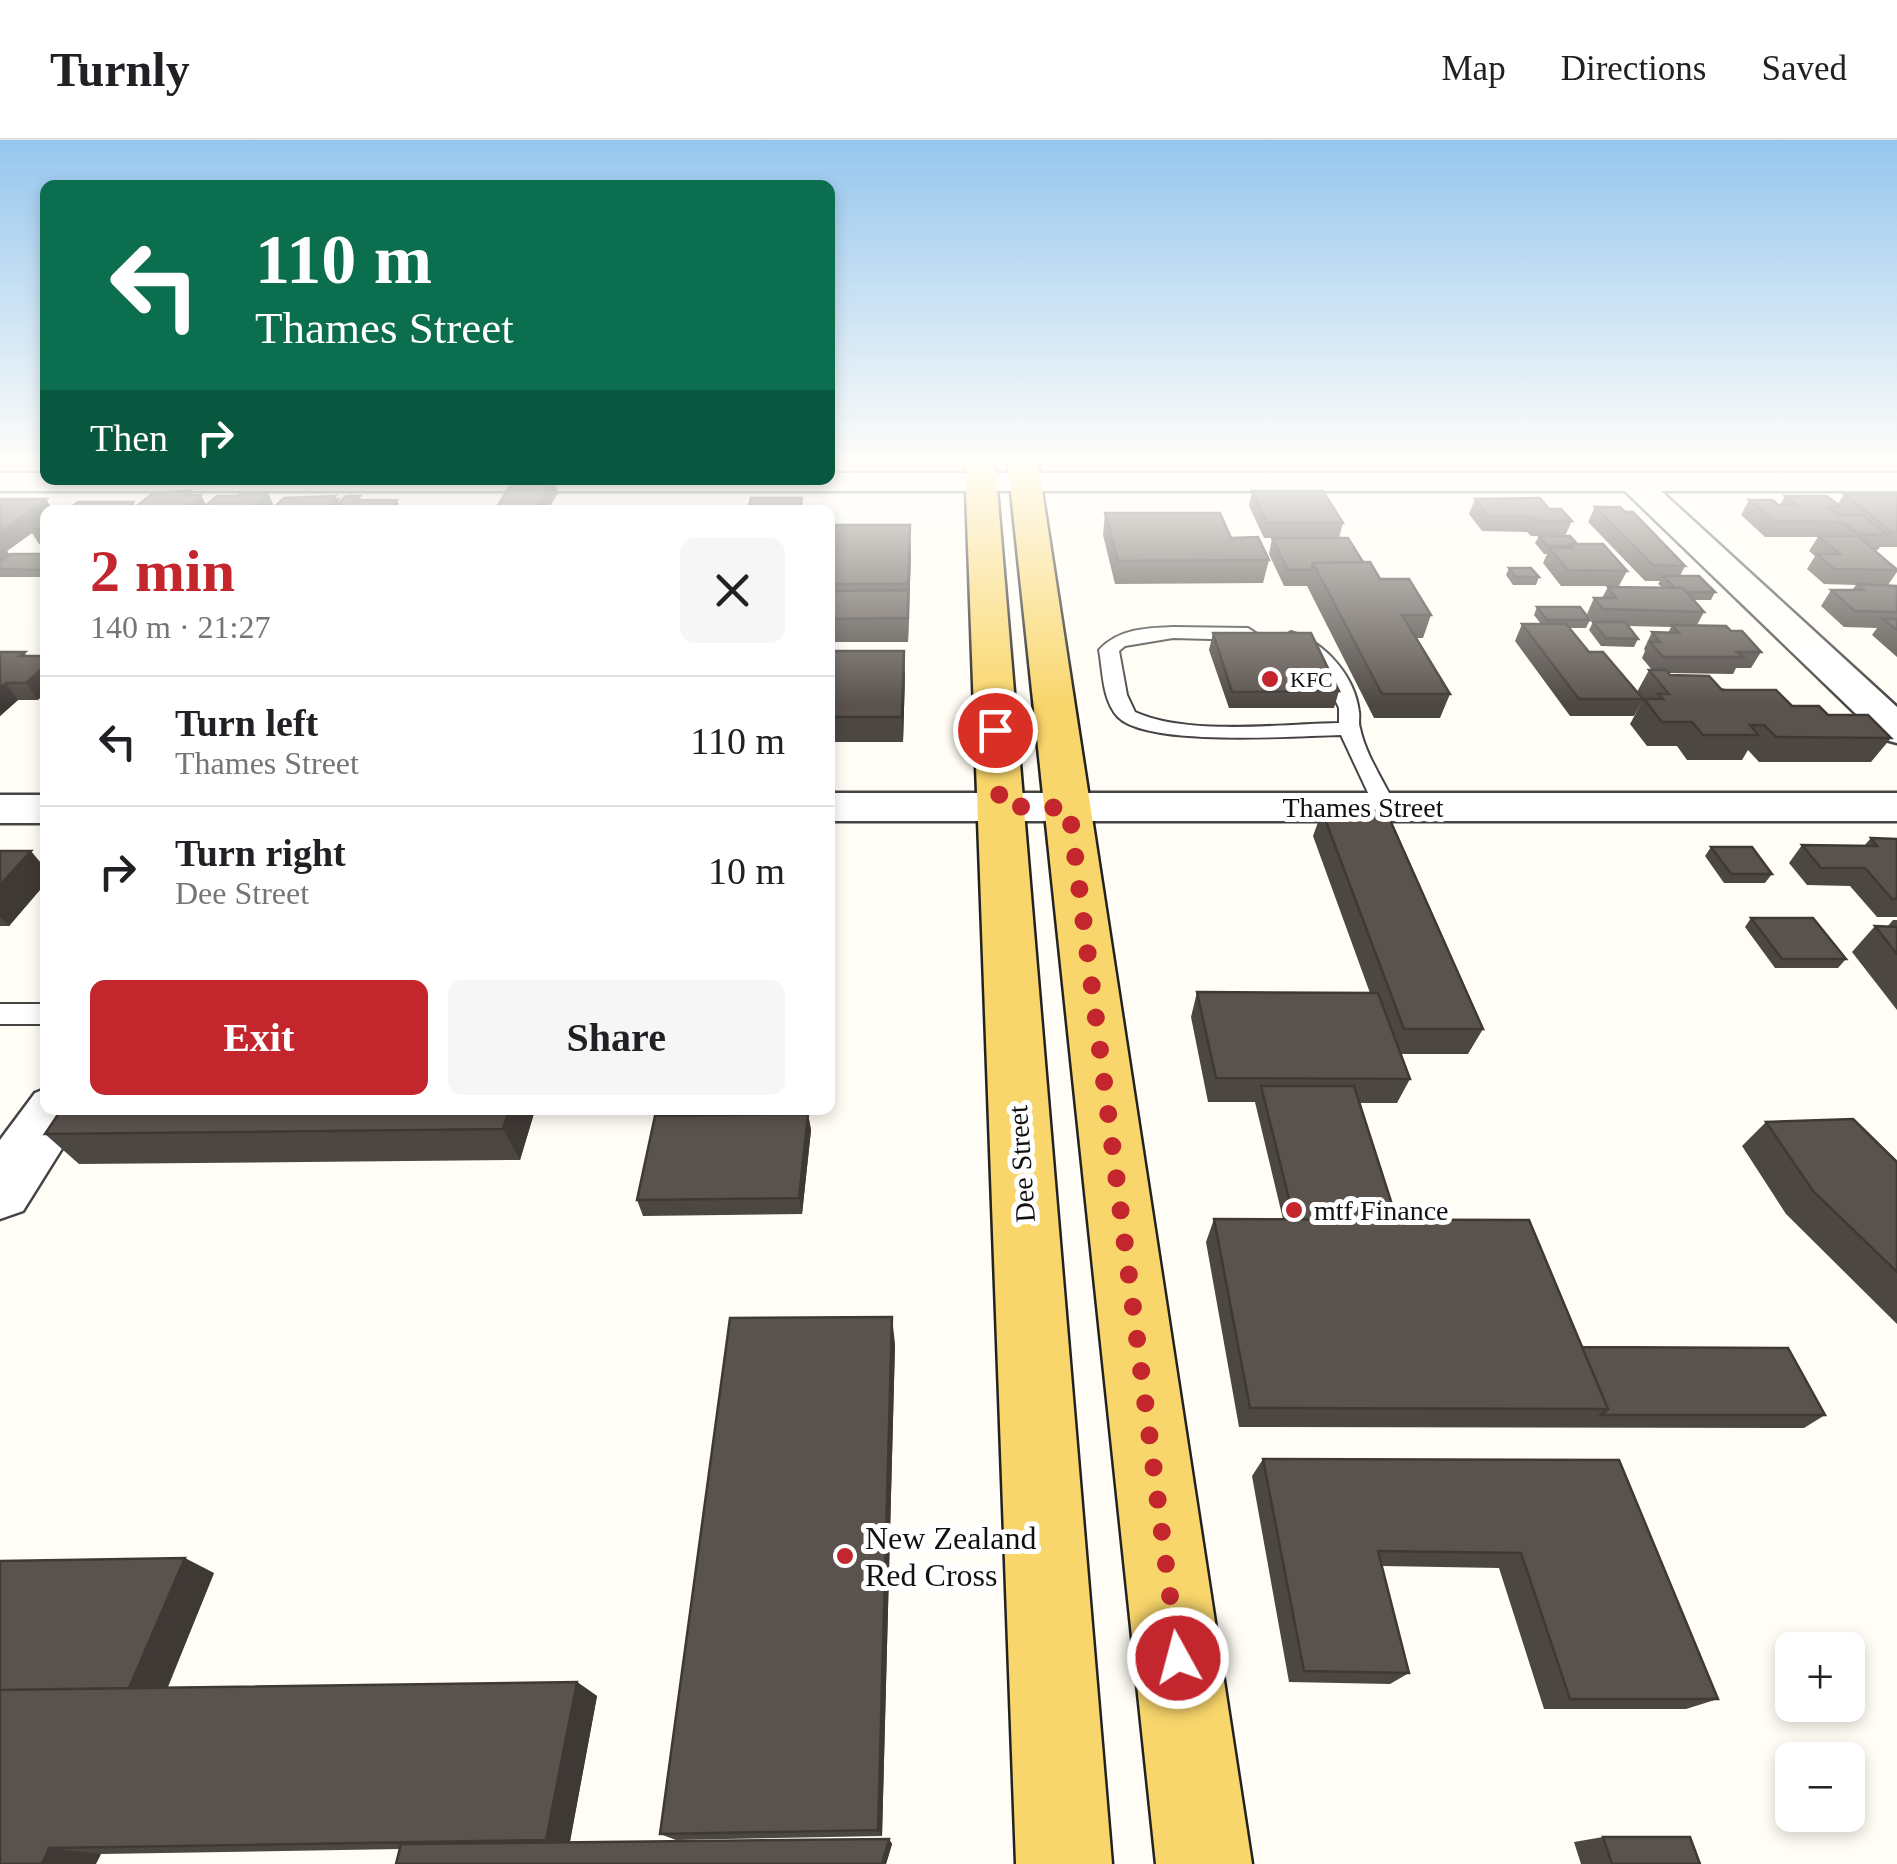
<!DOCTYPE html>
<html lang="en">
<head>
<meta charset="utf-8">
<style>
	:root { --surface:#fff; --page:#f6f6f6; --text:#202124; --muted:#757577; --line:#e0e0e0; --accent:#c4262e }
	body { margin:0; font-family:Georgia,serif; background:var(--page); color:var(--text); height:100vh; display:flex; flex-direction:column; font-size:38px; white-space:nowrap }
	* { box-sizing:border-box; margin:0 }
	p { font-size:32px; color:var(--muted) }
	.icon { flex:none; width:55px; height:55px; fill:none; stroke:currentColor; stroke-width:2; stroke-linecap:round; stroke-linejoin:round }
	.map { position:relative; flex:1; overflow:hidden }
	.details { position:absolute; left:40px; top:365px; width:795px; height:610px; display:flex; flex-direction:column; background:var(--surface); border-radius:15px; box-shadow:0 5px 15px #0003 }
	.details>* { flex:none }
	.banner { position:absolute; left:40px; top:40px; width:795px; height:305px; border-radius:15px; box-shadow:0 5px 15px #0003; background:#0b6e4f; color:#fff; overflow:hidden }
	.controls { position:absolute; left:1775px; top:1492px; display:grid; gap:20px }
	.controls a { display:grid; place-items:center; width:90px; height:90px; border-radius:15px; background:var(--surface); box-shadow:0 5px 15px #0003; font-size:50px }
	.pin { position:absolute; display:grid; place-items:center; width:85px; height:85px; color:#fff; margin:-42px; border:5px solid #fff; border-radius:50%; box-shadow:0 2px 10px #0007 }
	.me { position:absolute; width:110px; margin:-55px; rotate:353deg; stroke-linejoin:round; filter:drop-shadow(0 0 8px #0008) }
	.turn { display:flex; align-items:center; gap:35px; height:210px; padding:0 50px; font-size:45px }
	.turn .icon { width:130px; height:130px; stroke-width:2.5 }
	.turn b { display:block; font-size:70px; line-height:85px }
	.then { display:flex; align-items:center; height:95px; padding:0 50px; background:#0003; gap:20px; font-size:38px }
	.round { display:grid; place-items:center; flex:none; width:105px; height:105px; border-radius:15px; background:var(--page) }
	.head { display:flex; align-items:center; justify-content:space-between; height:170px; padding:0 50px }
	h1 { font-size:60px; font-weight:600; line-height:75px; color:var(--accent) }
	.button { display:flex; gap:20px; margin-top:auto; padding:20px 50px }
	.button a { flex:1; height:115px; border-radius:15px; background:var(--accent); color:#fff; font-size:40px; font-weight:600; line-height:115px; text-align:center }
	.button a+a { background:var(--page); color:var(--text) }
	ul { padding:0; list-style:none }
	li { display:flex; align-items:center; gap:30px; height:130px; padding:0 50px; border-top:2px solid var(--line) }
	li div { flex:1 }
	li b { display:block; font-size:38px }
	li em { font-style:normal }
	header { display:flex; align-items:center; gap:60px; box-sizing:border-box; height:140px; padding:0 50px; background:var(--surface); border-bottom:2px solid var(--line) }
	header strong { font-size:48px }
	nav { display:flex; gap:55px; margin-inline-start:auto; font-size:35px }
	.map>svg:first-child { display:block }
</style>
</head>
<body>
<header>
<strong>Turnly</strong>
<nav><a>Map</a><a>Directions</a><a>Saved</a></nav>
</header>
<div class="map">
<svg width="1897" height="1724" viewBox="0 0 1897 1724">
	<rect width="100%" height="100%" fill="#fffdf5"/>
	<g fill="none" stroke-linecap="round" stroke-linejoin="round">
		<defs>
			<path id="service" d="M1173 487 1248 488 1257 494 1248 500 1173 498 1125 506 1119 511 1127 555 1135 572C1188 596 1280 584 1339 583V568L1318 523 1282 498 1291 492C1325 502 1355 536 1359 572 1360 577 1358 583 1360 588 1365 614 1385 643 1396 667L1393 672H1377L1341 595C1297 596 1147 607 1118 577 1102 560 1103 531 1099 510 1118 489 1146 488 1173 487Z
				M0 864H45V884H0Z"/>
			<path id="minor" d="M0 333H45V340H830V333H1897V351H1661L1897 567V603L1882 599 1625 351H0Z
				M830 653H1897V681H830Z
				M0 655H45V683H0Z
				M45 949V970H86L23 1071 0 1079V1000L35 953Z"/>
			<path id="primary" d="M965 324H995L1112 1724H1016Z
				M1008 324H1038L1252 1724H1156Z"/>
		</defs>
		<use href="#service" stroke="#444" stroke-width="4"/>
		<use href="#minor" stroke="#444" stroke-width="5"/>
		<use href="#primary" stroke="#222" stroke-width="5"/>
		<use href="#service" fill="#fff" fill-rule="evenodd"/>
		<use href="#minor" fill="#fff" fill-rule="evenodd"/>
		<use href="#primary" fill="#f9d66b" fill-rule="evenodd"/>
	</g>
	<path fill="#4d4742" d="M1252 351 1343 383 1339 398H1264L1249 366Z
		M1844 354H1897V407H1880L1878 410H1874L1897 428V432L1888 445 1897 446V517L1872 495 1877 488 1844 487 1821 466 1831 450H1852L1856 445 1824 444 1807 429 1815 416 1809 411 1818 397H1765L1741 375 1749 360 1780 365 1785 356 1838 364Z
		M0 359 45 370V404H39L32 393 7 411 10 415 45 414V437H0Z
		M1475 359 1549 369 1572 381 1565 396 1577 404 1627 431 1619 446H1561L1543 423 1547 414H1544L1535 403 1539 396H1531L1527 392 1482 391 1469 374Z
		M1595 367 1685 426 1680 436 1715 452 1711 460H1694L1704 472 1697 485 1731 491 1761 512 1751 528H1736L1733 534 1668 533 1670 535 1828 575 1891 598 1871 622H1759L1748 610 1742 620H1687L1677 606H1647L1630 584 1642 562 1634 576H1570L1515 501 1522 484H1541L1534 475 1537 467 1590 480 1586 488H1570L1589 512 1637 552 1649 530H1652L1642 518 1645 511 1644 509 1652 492 1668 493 1671 487 1628 486 1638 499 1634 507 1601 506 1589 490 1593 482 1587 474 1594 458H1602L1608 447 1663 448 1658 444 1660 441H1645L1588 382Z
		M1105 373 1231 398 1269 420 1263 443 1115 444 1103 395Z
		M830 385 911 414 908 502H830Z
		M1272 398 1363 422 1380 439 1431 475 1423 498H1416L1450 554 1440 578H1374L1307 446H1284L1269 414Z
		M1509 428 1539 437 1536 445H1513L1506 435Z
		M1213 493 1339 551 1334 568H1229L1209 510Z
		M830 511 905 535 903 602H830Z
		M0 512H25L38 560H18L0 576Z
		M1322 671 1483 889 1468 914H1401L1410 939 1397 963H1359L1397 1080 1582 1207 1825 1275 1804 1288 1239 1287 1206 1102 1214 1079H1283L1255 962H1208L1191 877 1197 852 1370 853 1313 696Z
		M1871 698 1897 699V777H1877L1850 746 1807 745 1789 723 1802 705 1864 706Z
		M1711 707 1772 734 1765 743H1724L1705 716Z
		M0 711 45 728V744L9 786H0Z
		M1751 778 1846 819 1838 828H1775L1745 787Z
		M1893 780H1897V870L1852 812 1875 786 1887 787Z
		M535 970 520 1020 79 1024 45 994Z
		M808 974 811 990 802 1074 643 1076 637 1060Z
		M1766 982 1897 1022V1184L1786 1074 1742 1006Z
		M895 1204 882 1696 676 1700 660 1694Z
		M1263 1319 1619 1320 1718 1559 1686 1569H1544L1499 1428 1382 1426 1409 1533 1390 1544 1289 1542 1252 1336Z
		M214 1433 168 1547 577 1542 597 1556 570 1702 889 1699 892 1704 886 1724H396L400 1709 101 1714 0 1724Z
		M1603 1697 1700 1724H1581L1574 1702Z"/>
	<path fill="#3f3936" d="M553 340H555L558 353 548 370H535Z
		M190 351 195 360 201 355 209 370H184L186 355Z
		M268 353 275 368 273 370H249Z
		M335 356 336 360 338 359 342 370H326Z
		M46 359 53 370H45V382L29 389 32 393 7 411 12 418 0 427V393Z
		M397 360 401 370H389Z
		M133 362 138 370H123Z
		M910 385 911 414 908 502V444Z
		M904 511 905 535 903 602 902 577Z
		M45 526V553L38 560 26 543Z
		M6 543 18 560 0 576V548Z
		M31 711 45 728V744L9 786 0 776V745Z
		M509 970H535L520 1020 503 989Z
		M808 974 811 990 802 1074 799 1058Z
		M892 1177 895 1204 882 1696 878 1690Z
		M185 1418 214 1433 162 1560 128 1550Z
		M577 1542 597 1556 569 1706 546 1700Z
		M889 1699 892 1704 886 1724H882Z
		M49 1708 101 1714 96 1724H42Z"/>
	<path fill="#5a524d" stroke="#3f3936" stroke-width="2.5" d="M514 340H553L535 370H495Z
		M190 351 186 355H201L184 370H132L153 353Z
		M1252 351H1323L1343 383H1267Z
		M242 353H268L249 370H201L217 356H237Z
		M1844 354H1897V392H1891Z
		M335 356 332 359H338L326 370H271L284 358Z
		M346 356H360L356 360H397L389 370H332Z
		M1785 356H1827L1841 367H1828L1838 375H1862L1888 395 1858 394 1842 382 1774 381 1749 360H1773L1778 365H1796Z
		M751 358H802L800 370H748Z
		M1540 358 1549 369H1561L1572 381H1537L1533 377 1488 376 1475 359Z
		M0 359H46L0 393Z
		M78 362H133L123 370H55L69 369Z
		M1595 367H1620L1625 372H1633L1685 426 1653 425Z
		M1105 373H1220L1231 398 1258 397 1269 420 1118 421Z
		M45 377V389H29Z
		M830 385H910L908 444H830Z
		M1539 396H1570L1577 404H1570L1569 406H1547Z
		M1818 396H1858L1897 430 1834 429 1817 414H1840Z
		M1272 398H1348L1363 422 1313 423 1311 430H1288Z
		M1570 404H1603L1627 431 1568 430 1549 408H1573Z
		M11 414H45V430L0 429V422Z
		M1370 422 1380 439H1409L1431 475H1402L1450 554H1382L1313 423Z
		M1509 428H1531L1539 437H1516Z
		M1663 436H1699L1715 452H1686L1683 448H1675Z
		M1857 444 1897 446V472L1855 471 1831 450H1864Z
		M1608 447 1683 448 1704 472 1603 469 1594 458H1616Z
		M908 450V478L830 479V451Z
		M1537 467H1580L1590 480H1547Z
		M1883 479H1897V490Z
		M1593 482H1625L1638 499 1606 498Z
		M1522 484H1566L1589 512H1603L1643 559H1579Z
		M1672 485 1726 486 1731 491H1742L1761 512H1737L1743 517H1663L1650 502H1660L1652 492 1679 493Z
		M1213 493H1311L1339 551 1232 552Z
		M830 511H904L902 577H830Z
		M0 512H25L20 516H45V526L26 543H6L0 548Z
		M1649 530H1666L1670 535 1709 536 1722 550H1776L1792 566H1819L1828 575H1868L1891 598 1776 597 1764 585H1750L1758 595H1703L1692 582H1662L1644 559H1663L1658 554H1669Z
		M1322 671H1386L1483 889H1404Z
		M1871 698 1897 699V759H1892L1865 728H1821L1802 705 1877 706Z
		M1711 707H1752L1772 734H1731Z
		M0 711H31L0 745Z
		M1751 778H1813L1846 819H1782Z
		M1875 786 1897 787V814Z
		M1197 852 1378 853 1410 939 1216 938Z
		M1261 946H1354L1397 1080 1294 1079Z
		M61 970H509L503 989 45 994Z
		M808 974 799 1058 637 1060 655 976Z
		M1853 979 1897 1022V1132L1813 1051 1766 982Z
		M1214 1079 1529 1080 1608 1269 1250 1268Z
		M892 1177 878 1690 660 1694 730 1178Z
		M1582 1207 1788 1208 1825 1275H1601L1608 1269Z
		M1263 1319 1619 1320 1718 1559H1570L1521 1413 1378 1411 1409 1533 1304 1531Z
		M185 1418 129 1548 0 1550V1421Z
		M577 1542 546 1700 49 1708 42 1724H0V1550Z
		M1603 1697H1690L1700 1724H1612Z
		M889 1699 882 1724H396L401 1704Z"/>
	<linearGradient id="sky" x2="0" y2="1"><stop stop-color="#95c6ee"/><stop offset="0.57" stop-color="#fffefa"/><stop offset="1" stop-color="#fffefa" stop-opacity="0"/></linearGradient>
	<rect width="1897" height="565" fill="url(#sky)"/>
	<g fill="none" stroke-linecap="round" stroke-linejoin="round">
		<path stroke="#c4262e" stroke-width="18" stroke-dasharray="0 32.4" d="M995 590 1000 666 1069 668 1178 1518"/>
	</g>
	<g fill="#c4262e" stroke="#fff" stroke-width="4">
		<circle cx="1270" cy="539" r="10"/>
		<circle cx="1294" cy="1070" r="10"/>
		<circle cx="845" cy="1416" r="10"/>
	</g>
	<g text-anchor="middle" stroke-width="10" stroke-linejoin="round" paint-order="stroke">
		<g font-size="22" fill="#111" stroke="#fff" text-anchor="start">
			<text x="1290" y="547">KFC</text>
		</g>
		<g font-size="28" fill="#111" stroke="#fff">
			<text x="1363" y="677">Thames Street</text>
			<text transform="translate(1021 1024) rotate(-94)" y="10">Dee Street</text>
		</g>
		<g font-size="28" fill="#111" stroke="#fff" text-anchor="start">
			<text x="1314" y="1080">mtf Finance</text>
		</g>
		<g font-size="32" fill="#111" stroke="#fff" text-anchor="start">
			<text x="865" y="1409">New Zealand<tspan x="865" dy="37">Red Cross</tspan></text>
		</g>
	</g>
</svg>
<div class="controls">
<a>+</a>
<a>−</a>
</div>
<div class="pin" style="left:995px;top:590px;background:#d93025"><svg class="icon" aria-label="arrive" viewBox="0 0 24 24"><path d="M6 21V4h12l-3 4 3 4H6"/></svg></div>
<svg class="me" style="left:1178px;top:1518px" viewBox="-20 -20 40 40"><circle r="17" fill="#c4262e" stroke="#fff" stroke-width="3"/><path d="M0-11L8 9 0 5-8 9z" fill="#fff"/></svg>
<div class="banner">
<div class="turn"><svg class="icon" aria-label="left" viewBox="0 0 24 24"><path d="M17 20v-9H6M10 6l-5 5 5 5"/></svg><div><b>110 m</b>Thames Street</div></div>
<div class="then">Then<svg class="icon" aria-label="right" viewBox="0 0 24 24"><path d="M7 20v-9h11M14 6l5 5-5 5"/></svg></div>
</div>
<section class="details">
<div class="head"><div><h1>2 min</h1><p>140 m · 21:27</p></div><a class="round"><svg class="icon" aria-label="close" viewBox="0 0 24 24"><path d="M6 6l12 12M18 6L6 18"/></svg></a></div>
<ul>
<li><svg class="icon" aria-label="left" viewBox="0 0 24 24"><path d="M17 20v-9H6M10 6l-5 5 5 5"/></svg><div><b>Turn left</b><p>Thames Street</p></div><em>110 m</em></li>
<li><svg class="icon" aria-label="right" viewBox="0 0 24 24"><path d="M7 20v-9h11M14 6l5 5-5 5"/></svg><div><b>Turn right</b><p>Dee Street</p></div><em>10 m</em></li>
</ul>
<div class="button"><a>Exit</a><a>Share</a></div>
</section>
</div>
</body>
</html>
